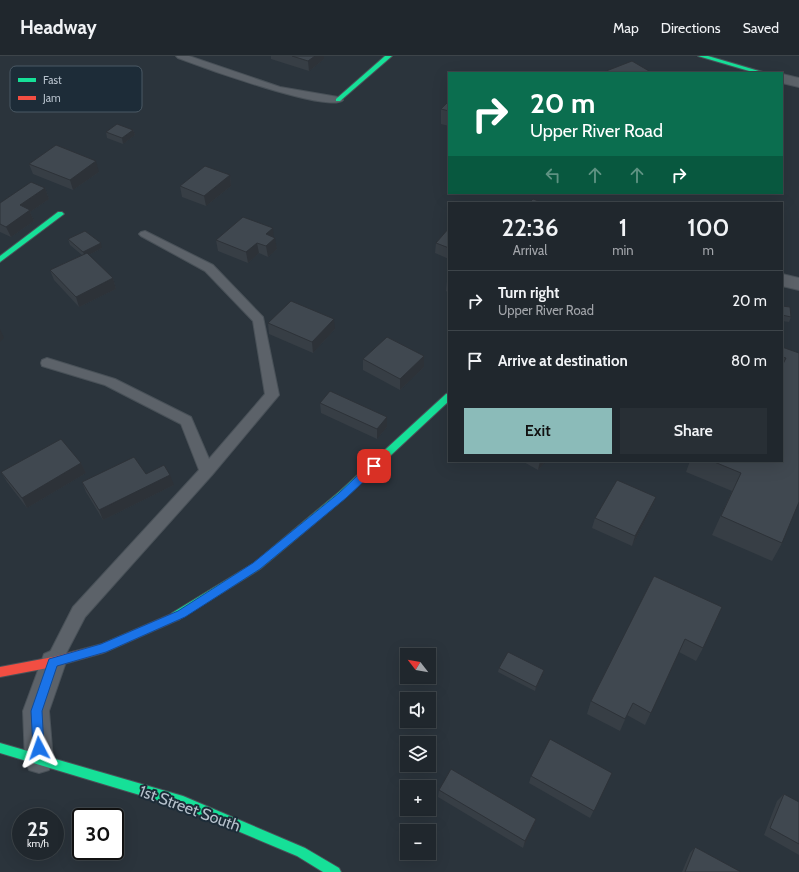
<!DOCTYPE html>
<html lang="en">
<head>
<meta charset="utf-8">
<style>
	:root { --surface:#20272d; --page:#282f35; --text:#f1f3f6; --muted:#a2a5aa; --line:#3d4449; --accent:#8bbbb9 }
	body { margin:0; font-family:Cabin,sans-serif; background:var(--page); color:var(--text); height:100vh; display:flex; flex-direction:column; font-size:15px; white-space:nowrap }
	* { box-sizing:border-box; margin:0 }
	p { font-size:13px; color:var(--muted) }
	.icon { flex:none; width:22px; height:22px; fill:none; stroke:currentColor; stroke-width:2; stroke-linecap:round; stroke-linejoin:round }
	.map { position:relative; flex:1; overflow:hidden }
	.details { position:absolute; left:448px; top:146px; width:335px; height:260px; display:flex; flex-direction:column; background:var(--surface); border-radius:0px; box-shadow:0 4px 16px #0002,0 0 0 1px var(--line) }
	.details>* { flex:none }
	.banner { position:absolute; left:448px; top:16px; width:335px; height:122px; border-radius:0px; box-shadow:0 4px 16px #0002,0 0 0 1px var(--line); background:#0b6e4f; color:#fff; overflow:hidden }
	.needle { width:26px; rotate:301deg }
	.buttons { position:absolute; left:400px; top:592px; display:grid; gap:8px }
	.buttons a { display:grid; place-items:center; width:36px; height:36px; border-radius:0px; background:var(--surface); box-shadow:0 4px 16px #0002,0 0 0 1px var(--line); font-size:20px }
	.speed { position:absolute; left:12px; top:752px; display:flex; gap:8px; font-size:20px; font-weight:700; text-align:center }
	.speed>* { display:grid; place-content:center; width:52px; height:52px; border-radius:50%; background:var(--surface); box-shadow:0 4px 16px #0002,0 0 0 1px var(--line); line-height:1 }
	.speed small { font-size:10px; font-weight:400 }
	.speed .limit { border:2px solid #111; border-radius:6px; background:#fff; color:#111 }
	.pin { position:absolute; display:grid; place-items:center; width:34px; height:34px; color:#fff; margin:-17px; border-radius:8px; box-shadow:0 2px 6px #0006 }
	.me { position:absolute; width:44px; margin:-22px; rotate:356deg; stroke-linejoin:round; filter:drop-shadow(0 0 3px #0008) }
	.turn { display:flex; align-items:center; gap:14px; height:84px; padding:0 16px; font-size:18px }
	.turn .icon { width:52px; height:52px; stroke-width:2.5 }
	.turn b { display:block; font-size:28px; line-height:34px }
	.lanes { display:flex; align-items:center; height:38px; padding:0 16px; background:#0003; justify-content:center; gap:20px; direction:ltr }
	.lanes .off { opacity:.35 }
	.eta { display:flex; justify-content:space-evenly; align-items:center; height:68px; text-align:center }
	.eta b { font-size:24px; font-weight:600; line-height:28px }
	.cta { display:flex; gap:8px; margin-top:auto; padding:8px 16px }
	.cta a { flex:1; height:46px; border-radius:0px; background:var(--accent); color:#111; font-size:16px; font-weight:600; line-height:46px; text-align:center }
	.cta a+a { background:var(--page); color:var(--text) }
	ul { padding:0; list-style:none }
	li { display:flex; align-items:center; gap:12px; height:60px; padding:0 16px; border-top:1px solid var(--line) }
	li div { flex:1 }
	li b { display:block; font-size:15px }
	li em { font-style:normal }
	header { display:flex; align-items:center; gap:24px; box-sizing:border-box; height:56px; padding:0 20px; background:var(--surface); border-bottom:1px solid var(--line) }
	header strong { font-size:19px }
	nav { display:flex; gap:22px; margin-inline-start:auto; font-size:14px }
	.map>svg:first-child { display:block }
</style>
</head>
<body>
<header>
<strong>Headway</strong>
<nav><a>Map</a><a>Directions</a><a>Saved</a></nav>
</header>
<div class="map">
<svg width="799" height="816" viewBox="0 0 799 816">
	<rect width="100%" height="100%" fill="#2b343c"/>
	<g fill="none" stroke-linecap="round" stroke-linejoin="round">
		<defs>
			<path id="lane" d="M176 0H189L280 31 338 41 343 44C330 58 199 10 178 2Z
				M145 175 213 209 263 261 279 339 212 419 85 561 59 611 53 613 47 611 45 606 73 551 199 414 181 368 105 329 42 310 41 307 42 304 47 302 115 323 191 361 209 403 265 338 253 265 205 215 141 180 139 178 141 176Z"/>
			<path id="street" d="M782 18 799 22V31L782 27Z
				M782 218 799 222V234L782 230Z
				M53 594 62 598 66 606 49 655 53 704 49 714 39 717 29 714 25 704 23 655 44 598Z"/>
			<path id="fast" d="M385 0H392L340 45H336V43Z
				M698 0H708L766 17H756Z
				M58 156H62L64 158 0 206V200Z
				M449 337V345L345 442 260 513 180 563 176 564 172 563 171 560 172 557 254 507 339 436 446 338Z
				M0 687 183 740 305 792 339 812 341 816H323L297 800 183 752 0 697Z"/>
			<path id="jam" d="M176 556 180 557 181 560 180 563 103 597 53 611 0 621V611L53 601 102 588Z"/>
		</defs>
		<use href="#lane" stroke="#495158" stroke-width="2"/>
		<use href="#street" stroke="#495158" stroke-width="2"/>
		<use href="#fast" stroke="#495158" stroke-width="2"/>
		<use href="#jam" stroke="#495158" stroke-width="2"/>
		<use href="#lane" fill="#5c6269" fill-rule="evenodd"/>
		<use href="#street" fill="#5c6269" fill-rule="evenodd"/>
		<use href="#fast" fill="#16e098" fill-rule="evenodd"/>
		<use href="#jam" fill="#f24e42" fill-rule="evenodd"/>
	</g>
	<path fill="#373e45" d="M271 0H324V3L309 15 271 3Z
		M449 45V70L441 68V53Z
		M133 74 135 79 123 88 107 82 106 76Z
		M29 108 99 116 73 134 33 118Z
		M230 119 231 130 206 150 182 141 180 130Z
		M45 132 49 143 30 156 34 165 11 181 0 176V147Z
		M449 172V203L435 197 436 187Z
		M274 181 277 193 268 201 259 197 248 207 218 195 216 184Z
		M68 183 102 192 89 199 113 222 116 233 79 251 54 224 50 214 82 199 70 189Z
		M449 223V237L446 235 447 225Z
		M782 250 791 261 789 266 782 265Z
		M268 267 335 273 313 297 269 278Z
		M782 291 799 297 782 487 772 505 712 479 732 435 686 416 690 405H782Z
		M424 300V311L400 334 363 314V303Z
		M320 347 387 371 377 383 321 357Z
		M522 405H546L538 414Z
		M81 407 86 417 27 452 7 426 1 416Z
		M146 418 174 429 103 464 86 436 82 426Z
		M656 441 652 451 632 490 592 472 595 462Z
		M654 520 703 592 696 605 679 596 645 669 627 659 620 675 587 658 591 645Z
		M499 612 544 614 543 619 535 635 498 616Z
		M612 717 590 762 529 727 531 720Z
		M439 734 536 763 534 770 523 792 438 741Z
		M784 738 799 746V799L764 779 777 745Z
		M695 791 741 816H682L690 797Z"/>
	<path fill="#2d3238" d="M315 0H324V3L309 15 308 5Z
		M133 74 135 79 123 88 122 82Z
		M96 105 99 116 73 134 70 124Z
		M230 119 231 130 206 150 204 140Z
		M45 132 49 143 30 156 34 165 11 181 6 171 20 149Z
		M273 172 274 183 275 182 277 193 268 201 266 190V178Z
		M101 187 102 192 85 201 83 196Z
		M257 187 259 197 248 207 246 196Z
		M113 222 116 233 79 251 76 241Z
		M334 263 335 273 313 297 312 286Z
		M0 273 4 282 0 286Z
		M424 300V311L400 334V323Z
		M387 361V371L377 383V373Z
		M540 405H546L538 414Z
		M81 407 86 417 27 452 22 442Z
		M170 419 174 429 103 464 99 454Z
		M656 441 652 451 632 490 635 480Z
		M544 614 543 619 535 635 536 631Z
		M536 763 534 770 523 792 525 785Z"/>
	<path fill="#404850" stroke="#2d3238" d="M292 0H315L308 5Z
		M632 5 649 15 644 17H601Z
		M449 45V55L441 53Z
		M117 68 133 74 122 82 106 76Z
		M56 89 96 105 70 124 29 108Z
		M205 110 230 119 204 140 180 130Z
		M31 126 45 132 20 149 30 154 6 171 0 168V147Z
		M533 143 544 147H529Z
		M243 161 273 172 266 178 275 182 266 190 257 187 246 196 216 184Z
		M449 172V192L436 187Z
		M85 175 101 187 83 196 68 183Z
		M87 197 113 222 76 241 50 214Z
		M291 245 334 263 312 286 268 267Z
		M782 250 790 251 791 261 782 259Z
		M387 281 424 300 400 323 363 303Z
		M782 291 799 297V446L782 487 721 460 741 417 712 405H782V310L786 302 782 301Z
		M330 335 387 361 377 373 320 347Z
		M61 383 81 407 22 442 1 416Z
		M134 401 146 418 164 409 170 419 99 454 82 426Z
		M617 424 656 441 635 480 595 462Z
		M654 520 722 551 703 592 685 583 651 657 633 647 625 663 591 645Z
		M508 596 544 614 536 631 499 612Z
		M550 683 612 717 594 755 531 720Z
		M451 713 536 763 525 785 439 734Z
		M784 738 799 746V788L770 772Z
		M695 791 741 816H685Z"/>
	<path fill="#1a73e8" stroke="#114b97" d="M374 406 379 410 378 412 346 442 260 513 185 561 106 596 57 610 42 655 44 692 43 695 39 697 35 695 33 692 31 655 49 603 101 588 178 555 253 507 339 437 371 407Z"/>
	<g text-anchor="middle" stroke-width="4" stroke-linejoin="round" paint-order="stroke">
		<g font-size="16" fill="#b6c1cc" stroke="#1d2c38">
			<text transform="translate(190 752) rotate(20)" y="6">1st Street South</text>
		</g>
	</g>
	<rect x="10" y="10" width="132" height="46" rx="6" fill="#1d2c38" stroke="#4b5964" stroke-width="1"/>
	<rect x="18" y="22" width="18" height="4" fill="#16e098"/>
	<rect x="18" y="40" width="18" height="4" fill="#f24e42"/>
	<g font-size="11" fill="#b6c1cc">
		<text x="43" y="28">Fast</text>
		<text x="43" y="46">Jam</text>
	</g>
</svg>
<div class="buttons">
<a><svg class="needle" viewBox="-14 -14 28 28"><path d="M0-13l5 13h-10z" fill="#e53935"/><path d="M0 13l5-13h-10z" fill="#a2a5aa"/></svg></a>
<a><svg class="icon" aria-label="sound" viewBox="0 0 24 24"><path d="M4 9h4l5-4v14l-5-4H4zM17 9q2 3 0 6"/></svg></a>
<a><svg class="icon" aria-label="layers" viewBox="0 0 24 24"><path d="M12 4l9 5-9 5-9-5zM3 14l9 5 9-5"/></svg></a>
<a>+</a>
<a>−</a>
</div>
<div class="speed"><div>25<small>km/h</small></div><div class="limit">30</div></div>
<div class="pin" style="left:374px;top:410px;background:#d93025"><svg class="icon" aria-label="arrive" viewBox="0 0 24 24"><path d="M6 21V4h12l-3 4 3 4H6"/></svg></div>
<svg class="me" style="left:39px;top:692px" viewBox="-20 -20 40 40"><path d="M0-17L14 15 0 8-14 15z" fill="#1a73e8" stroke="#fff" stroke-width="4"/></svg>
<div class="banner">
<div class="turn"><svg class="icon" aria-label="right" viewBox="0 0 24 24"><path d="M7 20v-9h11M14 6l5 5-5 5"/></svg><div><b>20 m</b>Upper River Road</div></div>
<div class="lanes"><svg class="icon off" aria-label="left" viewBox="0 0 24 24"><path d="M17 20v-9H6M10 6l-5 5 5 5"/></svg><svg class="icon off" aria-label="ahead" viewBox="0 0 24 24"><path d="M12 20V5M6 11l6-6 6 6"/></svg><svg class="icon off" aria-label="ahead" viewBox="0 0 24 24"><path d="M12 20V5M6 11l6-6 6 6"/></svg><svg class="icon" aria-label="right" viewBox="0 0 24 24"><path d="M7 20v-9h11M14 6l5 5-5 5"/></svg></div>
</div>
<section class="details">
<div class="eta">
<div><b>22:36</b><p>Arrival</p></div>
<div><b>1</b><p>min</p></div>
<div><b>100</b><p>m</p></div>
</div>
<ul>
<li><svg class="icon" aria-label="right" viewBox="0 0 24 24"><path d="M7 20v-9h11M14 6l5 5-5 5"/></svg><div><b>Turn right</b><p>Upper River Road</p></div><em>20 m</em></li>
<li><svg class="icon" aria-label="arrive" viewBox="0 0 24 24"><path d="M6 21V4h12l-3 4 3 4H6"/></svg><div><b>Arrive at destination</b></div><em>80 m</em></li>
</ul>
<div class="cta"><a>Exit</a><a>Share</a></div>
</section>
</div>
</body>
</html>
